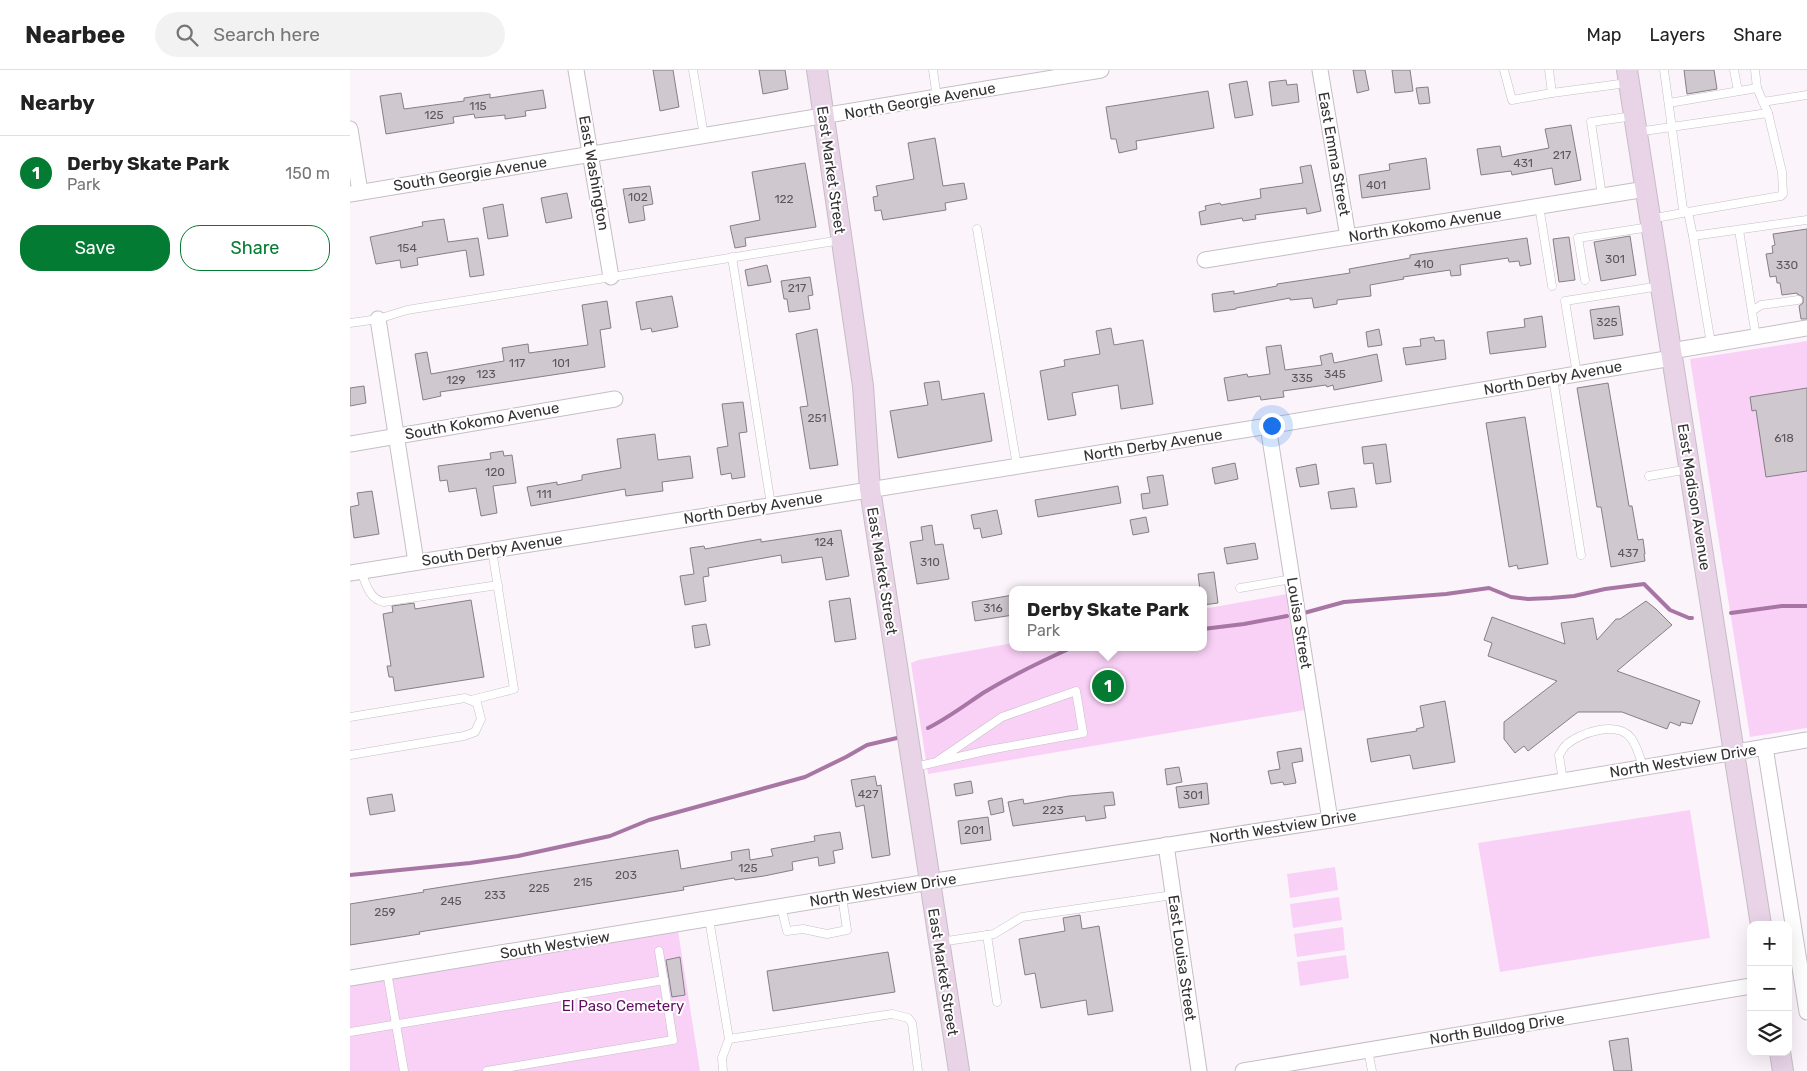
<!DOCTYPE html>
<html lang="en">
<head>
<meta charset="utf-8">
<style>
  body { margin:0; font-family:Rubik,sans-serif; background:#f2f2f2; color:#222 }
  .controls { position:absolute; right:15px; bottom:15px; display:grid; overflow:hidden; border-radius:10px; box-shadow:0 5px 20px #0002 }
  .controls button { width:45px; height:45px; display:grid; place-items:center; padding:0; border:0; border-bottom:1px solid #e0e0e0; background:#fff; color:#222; font:25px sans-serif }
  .you { position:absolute; left:921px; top:355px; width:18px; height:18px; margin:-12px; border:4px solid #fff; border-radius:50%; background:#1a73e8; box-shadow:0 0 0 8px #1a73e833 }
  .badge { display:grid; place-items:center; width:32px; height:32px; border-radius:50%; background:#037b32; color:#fff; font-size:16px; font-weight:700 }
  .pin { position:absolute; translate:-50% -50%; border:2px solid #fff; box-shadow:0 1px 5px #0006 }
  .popup { position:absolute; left:659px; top:516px; width:198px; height:65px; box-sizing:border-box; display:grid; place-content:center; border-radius:10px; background:#fff; filter:drop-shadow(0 1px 4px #0005); font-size:16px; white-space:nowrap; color:#767676 }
  .popup b { font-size:19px; color:#222 }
  .popup::after { content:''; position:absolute; left:50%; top:100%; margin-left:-10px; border:10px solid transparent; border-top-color:#fff }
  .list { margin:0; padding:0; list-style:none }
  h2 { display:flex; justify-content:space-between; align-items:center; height:65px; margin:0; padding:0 20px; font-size:21px }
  h2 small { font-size:16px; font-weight:400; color:#767676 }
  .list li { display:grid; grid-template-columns:32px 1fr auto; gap:15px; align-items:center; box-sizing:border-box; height:75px; padding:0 20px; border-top:1px solid #e0e0e0 }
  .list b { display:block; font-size:19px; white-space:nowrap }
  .list p { margin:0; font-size:16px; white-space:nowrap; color:#767676 }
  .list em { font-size:16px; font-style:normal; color:#767676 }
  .actions { display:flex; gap:10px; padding:15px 20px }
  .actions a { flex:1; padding:11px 0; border:1px solid #037b32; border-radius:20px; text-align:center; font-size:18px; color:#037b32 }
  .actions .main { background:#037b32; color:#fff }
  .icon { flex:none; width:28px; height:28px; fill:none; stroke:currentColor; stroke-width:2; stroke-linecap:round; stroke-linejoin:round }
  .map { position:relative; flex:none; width:1457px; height:1001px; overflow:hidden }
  header { display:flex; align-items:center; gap:30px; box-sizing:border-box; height:70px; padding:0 25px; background:#fff; border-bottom:1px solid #e0e0e0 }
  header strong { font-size:24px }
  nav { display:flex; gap:28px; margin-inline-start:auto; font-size:18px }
  .search { width:350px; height:45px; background:#f2f2f2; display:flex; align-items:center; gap:12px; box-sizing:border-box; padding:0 18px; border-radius:28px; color:#767676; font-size:19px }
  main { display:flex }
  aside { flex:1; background:#fff }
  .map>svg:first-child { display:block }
</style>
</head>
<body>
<header>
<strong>Nearbee</strong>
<div class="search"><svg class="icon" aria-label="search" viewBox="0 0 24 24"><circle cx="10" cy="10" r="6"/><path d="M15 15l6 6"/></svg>Search here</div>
<nav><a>Map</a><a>Layers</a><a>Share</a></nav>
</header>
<main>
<aside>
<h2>Nearby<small></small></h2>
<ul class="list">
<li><span class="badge">1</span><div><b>Derby Skate Park</b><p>Park</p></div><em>150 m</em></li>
</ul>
<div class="actions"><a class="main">Save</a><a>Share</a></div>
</aside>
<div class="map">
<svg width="1457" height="1001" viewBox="0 0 1457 1001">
  <rect width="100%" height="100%" fill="#fcf4fb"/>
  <g fill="#f9d1f6">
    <path d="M 1457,271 L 1457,658 L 1400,667 L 1340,289 Z"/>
    <path d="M 937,524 L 955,640 L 578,704 L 561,593 L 568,590 L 663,573 L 663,577 L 853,577 L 853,539 Z"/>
    <path d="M 1340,740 L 1360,868 L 1150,902 L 1128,773 Z"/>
    <path d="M 985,797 L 988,820 L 940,828 L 937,804 Z"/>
    <path d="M 989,827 L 992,850 L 943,858 L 940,834 Z"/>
    <path d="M 993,857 L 995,880 L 947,887 L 944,864 Z"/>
    <path d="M 328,861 L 350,1001 L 0,1001 L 0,914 Z"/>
    <path d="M 996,885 L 999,908 L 950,916 L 947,892 Z"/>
  </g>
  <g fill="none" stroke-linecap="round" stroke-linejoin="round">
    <g stroke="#a876a4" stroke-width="4">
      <path d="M 954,543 L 994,532 L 1096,524 L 1139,518 L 1161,527 L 1178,529 L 1201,528 L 1224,526 L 1255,519 L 1294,514 L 1320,540 L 1339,548 L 1342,548"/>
      <path d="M 1381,543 L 1432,536 L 1457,536"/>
      <path d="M 853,559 L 894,554 L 937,546"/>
      <path d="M 578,658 C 598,648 615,635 633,623 C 662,605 692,591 723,577"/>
      <path d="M 0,805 L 120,793 L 168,786 L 260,766 L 299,750 L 455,707 L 496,687 L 517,675 L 547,668"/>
    </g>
  </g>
  <g fill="#cfc8ce" stroke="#867f86">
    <path d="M 303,0 L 323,0 L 329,37 L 310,41 Z"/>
    <path d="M 409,0 L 435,0 L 438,19 L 413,24 Z"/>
    <path d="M 1003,0 L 1015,0 L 1019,20 L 1007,23 Z"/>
    <path d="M 1042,0 L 1060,0 L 1063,21 L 1045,23 Z"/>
    <path d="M 1334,0 L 1364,0 L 1367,19 L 1337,24 Z"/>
    <path d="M 936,10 L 937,15 L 947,14 L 949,32 L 922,36 L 919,12 Z"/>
    <path d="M 897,11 L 903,45 L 885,48 L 879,14 Z"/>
    <path d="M 1078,17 L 1080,33 L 1069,34 L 1066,18 Z"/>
    <path d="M 193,20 L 196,38 L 175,41 L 176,46 L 155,49 L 155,45 L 125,48 L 124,44 L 103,47 L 104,53 L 36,64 L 30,26 L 51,23 L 54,39 L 114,31 L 114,28 L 140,24 L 140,28 Z"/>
    <path d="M 858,21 L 864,58 L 786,71 L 787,79 L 769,83 L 766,69 L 761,69 L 756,37 Z"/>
    <path d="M 1221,55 L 1231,110 L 1205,115 L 1202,98 L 1162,105 L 1161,101 L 1131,105 L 1127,79 L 1150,76 L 1152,87 L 1199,78 L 1195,59 Z"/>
    <path d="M 585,68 L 593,116 L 614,113 L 617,129 L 595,133 L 596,140 L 533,150 L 531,140 L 525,141 L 523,127 L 528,126 L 526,116 L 564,109 L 558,73 Z"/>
    <path d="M 1076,88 L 1080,119 L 1012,128 L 1009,105 L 1040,100 L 1039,94 Z"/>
    <path d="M 455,93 L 466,157 L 395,168 L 396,176 L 385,178 L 380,156 L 410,150 L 402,102 Z"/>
    <path d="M 961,95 L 971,141 L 957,144 L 956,138 L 905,145 L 906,149 L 893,151 L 892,148 L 851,155 L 849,142 L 856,140 L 855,136 L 870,133 L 871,135 L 911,128 L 910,119 L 953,113 L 950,97 Z"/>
    <path d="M 300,116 L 303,134 L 293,136 L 295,150 L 279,153 L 273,119 Z"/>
    <path d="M 217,123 L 222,148 L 196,153 L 191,128 Z"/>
    <path d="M 153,134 L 158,166 L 138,169 L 133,138 Z"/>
    <path d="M 94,149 L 98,172 L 128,168 L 134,205 L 120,207 L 116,180 L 67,188 L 68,195 L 51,198 L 50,190 L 26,194 L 20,167 L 73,156 L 72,152 Z"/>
    <path d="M 1457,159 L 1457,249 L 1451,249 L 1449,236 L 1453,233 L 1453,227 L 1447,224 L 1447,223 L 1432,225 L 1430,213 L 1427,213 L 1426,206 L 1420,207 L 1416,184 L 1423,183 L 1422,176 L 1425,175 L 1423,164 Z"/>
    <path d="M 1280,166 L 1286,205 L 1251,211 L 1244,172 Z"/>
    <path d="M 1219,167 L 1225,210 L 1209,212 L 1203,169 Z"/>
    <path d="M 1177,168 L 1181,194 L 1170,196 L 1169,191 L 1159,192 L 1158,188 L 1110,195 L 1111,205 L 1101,206 L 1100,200 L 1053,207 L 1054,209 L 1020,215 L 1021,226 L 987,230 L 987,234 L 964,238 L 962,228 L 940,230 L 940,228 L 886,238 L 886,239 L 864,242 L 862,224 L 884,221 L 884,224 L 927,216 L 927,214 L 1000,203 L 999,199 L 1060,188 L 1060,185 Z"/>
    <path d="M 417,195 L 421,212 L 398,216 L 395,200 Z"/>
    <path d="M 460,207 L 463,225 L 458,226 L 460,239 L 439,242 L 437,229 L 434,229 L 431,211 Z"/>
    <path d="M 322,226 L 328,257 L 302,262 L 301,258 L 291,260 L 286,232 Z"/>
    <path d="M 257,231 L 261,258 L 250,260 L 255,297 L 90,322 L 91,326 L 73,330 L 65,284 L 77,282 L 81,304 L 154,291 L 152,278 L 178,274 L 179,283 L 238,275 L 232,235 Z"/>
    <path d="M 1269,236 L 1273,265 L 1244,269 L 1240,240 Z"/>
    <path d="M 1192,246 L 1196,277 L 1140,284 L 1137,262 L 1175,257 L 1174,249 Z"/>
    <path d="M 761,258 L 764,275 L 793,270 L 803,334 L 771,339 L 768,315 L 722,323 L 726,345 L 698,350 L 690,301 L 715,296 L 714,290 L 750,284 L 746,261 Z"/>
    <path d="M 467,259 L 488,395 L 460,399 L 450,337 L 458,336 L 446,264 Z"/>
    <path d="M 1029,259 L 1032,275 L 1018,277 L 1016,262 Z"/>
    <path d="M 1084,267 L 1085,271 L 1094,270 L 1096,289 L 1056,295 L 1053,278 L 1071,276 L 1070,269 Z"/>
    <path d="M 931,275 L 935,300 L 972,295 L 970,286 L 982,283 L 984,293 L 1027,284 L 1032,311 L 984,320 L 983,315 L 977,317 L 976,315 L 933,321 L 934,327 L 911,330 L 910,326 L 878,331 L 874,308 L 897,304 L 898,307 L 920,304 L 916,277 Z"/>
    <path d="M 589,311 L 592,330 L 634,323 L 642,371 L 548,388 L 540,341 L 578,335 L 574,313 Z"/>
    <path d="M 1258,313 L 1279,436 L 1282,436 L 1288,470 L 1293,469 L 1295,484 L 1294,484 L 1295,491 L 1261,497 L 1251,437 L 1247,437 L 1227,318 Z"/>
    <path d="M 14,316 L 16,333 L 0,336 L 0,318 Z"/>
    <path d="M 1457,318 L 1457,401 L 1416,407 L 1406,340 L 1402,341 L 1400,327 Z"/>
    <path d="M 393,332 L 397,362 L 389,363 L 395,407 L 382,409 L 381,403 L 371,405 L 367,378 L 378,376 L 372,334 Z"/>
    <path d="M 1175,347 L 1198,494 L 1168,499 L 1167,495 L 1159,497 L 1136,353 Z"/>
    <path d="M 305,364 L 308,390 L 340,386 L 343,408 L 312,412 L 313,421 L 276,426 L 275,419 L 181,436 L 177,417 L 207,412 L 207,415 L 232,410 L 232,405 L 271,398 L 267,369 Z"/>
    <path d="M 1036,374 L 1041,412 L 1026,414 L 1023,393 L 1014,394 L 1012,377 Z"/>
    <path d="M 153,381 L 154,386 L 162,385 L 166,413 L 143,416 L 147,443 L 131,446 L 126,418 L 99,422 L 97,410 L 90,411 L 88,396 L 141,389 L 140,383 Z"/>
    <path d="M 885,393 L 888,409 L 865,414 L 862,398 Z"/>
    <path d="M 966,394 L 969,414 L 950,417 L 946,398 Z"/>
    <path d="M 813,405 L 818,435 L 793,439 L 791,424 L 800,423 L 797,407 Z"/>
    <path d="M 768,416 L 771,433 L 688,447 L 685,430 Z"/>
    <path d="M 1004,418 L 1007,437 L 981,439 L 978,422 Z"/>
    <path d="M 22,421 L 29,464 L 4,468 L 0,437 L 9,435 L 7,423 Z"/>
    <path d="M 647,440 L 652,464 L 632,468 L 630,458 L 624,459 L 621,445 Z"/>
    <path d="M 796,447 L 799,462 L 783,465 L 780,450 Z"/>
    <path d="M 582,455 L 585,475 L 593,474 L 599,509 L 567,514 L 560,472 L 573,470 L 571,457 Z"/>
    <path d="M 491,460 L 499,506 L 476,510 L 472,487 L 432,493 L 431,485 L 358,498 L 359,506 L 353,507 L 356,531 L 335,535 L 330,506 L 344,504 L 340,478 L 354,476 L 355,479 L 411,469 L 411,472 Z"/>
    <path d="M 905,473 L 908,489 L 877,494 L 874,478 Z"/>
    <path d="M 864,502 L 868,533 L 853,535 L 853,520 L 850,520 L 848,504 Z"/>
    <path d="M 663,525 L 663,545 L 625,551 L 622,532 Z"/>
    <path d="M 500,528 L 506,569 L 485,572 L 479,531 Z"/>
    <path d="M 121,530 L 134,607 L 45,621 L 43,607 L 39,607 L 37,596 L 41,596 L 33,544 L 43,542 L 42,536 L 64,533 L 65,539 Z"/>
    <path d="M 1296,531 L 1306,539 L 1322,555 L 1267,601 L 1350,631 L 1342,654 L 1331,652 L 1330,656 L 1320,652 L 1317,659 L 1272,642 L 1228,642 L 1178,681 L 1174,676 L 1165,683 L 1154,669 L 1154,652 L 1207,611 L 1138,586 L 1142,573 L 1134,570 L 1142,547 L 1215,574 L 1211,553 L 1243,548 L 1247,570 L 1266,549 L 1270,549 Z"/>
    <path d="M 356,554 L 360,575 L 345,578 L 342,556 Z"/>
    <path d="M 1095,631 L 1105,692 L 1063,699 L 1060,685 L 1021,692 L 1017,669 L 1067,661 L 1066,659 L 1074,657 L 1070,636 Z"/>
    <path d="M 951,678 L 953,691 L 942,693 L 946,713 L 934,715 L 933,712 L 921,714 L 918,701 L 930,699 L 927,682 Z"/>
    <path d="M 829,697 L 832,712 L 817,715 L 815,699 Z"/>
    <path d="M 525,706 L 527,716 L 531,715 L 540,785 L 522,788 L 514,735 L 506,737 L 501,710 Z"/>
    <path d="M 621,711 L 623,723 L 606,726 L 604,714 Z"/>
    <path d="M 857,713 L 859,734 L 829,738 L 826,717 Z"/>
    <path d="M 763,722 L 765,735 L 754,736 L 756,748 L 736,751 L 735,746 L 663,756 L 658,732 L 673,729 L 674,734 L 719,726 Z"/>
    <path d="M 42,724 L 45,741 L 20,745 L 17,728 Z"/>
    <path d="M 652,728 L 654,742 L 641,745 L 638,731 Z"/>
    <path d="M 638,747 L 641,770 L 611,774 L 608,751 Z"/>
    <path d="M 490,762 L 493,779 L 483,781 L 485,793 L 469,796 L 468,787 L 442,792 L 443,800 L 414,806 L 385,810 L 384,808 L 333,817 L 334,820 L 94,858 L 69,862 L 70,864 L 0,875 L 0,834 L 74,822 L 73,820 L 328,780 L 331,799 L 382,790 L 381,782 L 399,779 L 400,790 L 423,786 L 421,779 L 465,771 L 464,766 Z"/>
    <path d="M 730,845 L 732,859 L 749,856 L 763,941 L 738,945 L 736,930 L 691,938 L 685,903 L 675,905 L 669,869 L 715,861 L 713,848 Z"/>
    <path d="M 538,882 L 545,922 L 423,941 L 417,901 Z"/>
    <path d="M 330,887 L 335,925 L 322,927 L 316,890 Z"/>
    <path d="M 1278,968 L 1282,1001 L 1264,1001 L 1259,971 Z"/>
  </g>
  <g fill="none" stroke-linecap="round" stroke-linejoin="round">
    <g stroke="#c5bec5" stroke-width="9">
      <g id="lane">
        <path d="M 343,0 L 354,66"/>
        <path d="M 583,0 L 587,28"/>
        <path d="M 1154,0 L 1162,30 L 1202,23 L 1199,0"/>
        <path d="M 1314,0 L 1333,139 L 1338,142 L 1431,126 L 1433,124 L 1432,102 L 1418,43 L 1407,18 L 1405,0"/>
        <path d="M 1384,0 L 1388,21"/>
        <path d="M 1202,23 L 1277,13"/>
        <path d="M 1413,32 L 1457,25"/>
        <path d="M 1319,33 L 1407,18"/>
        <path d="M 1287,62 L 1418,43"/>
        <path d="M 1252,126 L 1241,52 L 1284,46"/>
        <path d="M 1189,136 L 1202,216"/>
        <path d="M 1300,149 L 1338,142 L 1343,166"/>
        <path d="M 627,159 L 667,396"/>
        <path d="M 1389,160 L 1406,267"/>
        <path d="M 382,187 L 421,435"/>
        <path d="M 1235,210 L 1228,168 L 1300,157"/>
        <path d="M 1402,241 L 1411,235 L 1448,230"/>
        <path d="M 0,253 L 28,249 L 57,240 L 491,170"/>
        <path d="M 1361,274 L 1343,166 L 1457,150"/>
        <path d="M 1227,304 L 1215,231 L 1310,216"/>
        <path d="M 1203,308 L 1231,485"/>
        <path d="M 1299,406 L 1339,399"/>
        <path d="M 11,501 C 16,514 19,529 34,532 L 148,515"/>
        <path d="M 890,518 L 942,509"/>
        <path d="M 121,630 L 164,619 L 142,480"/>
        <path d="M 0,647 L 115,628 L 127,633 L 131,649 L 125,662 L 114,666 L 0,685"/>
        <path d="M 565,697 L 639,680 L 733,663 L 726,621 L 652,647 L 586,692"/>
        <path d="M 1213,711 L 1209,685 C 1211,682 1213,678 1216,675 C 1229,663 1267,650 1281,668 C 1287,676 1290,687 1293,697"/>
        <path d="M 431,836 L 437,861 L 453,859 L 477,864 L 497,860 L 492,826"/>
        <path d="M 359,849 L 379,969 L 372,988 L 373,1001"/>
        <path d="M 637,865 L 647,932"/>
        <path d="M 590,872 L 644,864 L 672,847 L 823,825"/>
        <path d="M 37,902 L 54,1001"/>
        <path d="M 0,962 L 314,910"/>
        <path d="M 379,969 L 542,944 L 558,948 L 562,953 L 568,1001"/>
        <path d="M 1018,980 L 1022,1001"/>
        <path d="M 137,1001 L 323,970 L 309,881"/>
      </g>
    </g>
    <g stroke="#c5bec5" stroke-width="17">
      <g id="street">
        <path d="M 226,0 L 261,207"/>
        <path d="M 970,0 L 998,167"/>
        <path d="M 0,59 L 10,122"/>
        <path d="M 0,124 L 751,0"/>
        <path d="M 855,190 L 1296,119"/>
        <path d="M 28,249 L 66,492"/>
        <path d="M 1321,281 L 1457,258"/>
        <path d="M 918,356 L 980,750"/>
        <path d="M 0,374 L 265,329"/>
        <path d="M 0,503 L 918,356 L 1322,288"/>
        <path d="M 1415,677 L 1457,942"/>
        <path d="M 816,775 L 849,1001"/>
        <path d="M 0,908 L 579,812 L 980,750 L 1457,670"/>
        <path d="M 893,1001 L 1401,916"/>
      </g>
    </g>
    <g stroke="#c5bec5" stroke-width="22">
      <g id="secondary">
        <path d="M 467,0 L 513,316 L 520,419 L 609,1001"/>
        <path d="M 1277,0 L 1411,855"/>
        <path d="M 1430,982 L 1433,1001"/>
      </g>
    </g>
    <use href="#lane" stroke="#fff" stroke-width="8"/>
    <use href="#street" stroke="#fff" stroke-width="15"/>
    <use href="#secondary" stroke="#e8d3e7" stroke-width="20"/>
  </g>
  <g text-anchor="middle" stroke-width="4" stroke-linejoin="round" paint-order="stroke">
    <g font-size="12" fill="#5b575a">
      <text x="128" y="40">115</text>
      <text x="84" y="49">125</text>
      <text x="1212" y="89">217</text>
      <text x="1173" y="97">431</text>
      <text x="1026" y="119">401</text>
      <text x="288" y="131">102</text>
      <text x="434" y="133">122</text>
      <text x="57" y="182">154</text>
      <text x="1265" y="193">301</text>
      <text x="1074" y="198">410</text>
      <text x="1437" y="199">330</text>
      <text x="447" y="222">217</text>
      <text x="1257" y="256">325</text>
      <text x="167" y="297">117</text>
      <text x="211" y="297">101</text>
      <text x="136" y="308">123</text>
      <text x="985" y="308">345</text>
      <text x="952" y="312">335</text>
      <text x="106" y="314">129</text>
      <text x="467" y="352">251</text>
      <text x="1434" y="372">618</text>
      <text x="145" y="406">120</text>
      <text x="194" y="428">111</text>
      <text x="474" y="476">124</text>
      <text x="1278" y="487">437</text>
      <text x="580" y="496">310</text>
      <text x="643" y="542">316</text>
      <text x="518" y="728">427</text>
      <text x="843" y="729">301</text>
      <text x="703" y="744">223</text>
      <text x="624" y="764">201</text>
      <text x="398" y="802">125</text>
      <text x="276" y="809">203</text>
      <text x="233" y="816">215</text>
      <text x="189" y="822">225</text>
      <text x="145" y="829">233</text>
      <text x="101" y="835">245</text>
      <text x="35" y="846">259</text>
    </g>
    <g font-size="15" fill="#343133" stroke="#fff">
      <text transform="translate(570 31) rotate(-10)" y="5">North Georgie Avenue</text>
      <text transform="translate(984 84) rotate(80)" y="5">East Emma Street</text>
      <text transform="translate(481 100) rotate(82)" y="5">East Market Street</text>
      <text transform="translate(244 103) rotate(80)" y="5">East Washington</text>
      <text transform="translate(120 104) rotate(-9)" y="5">South Georgie Avenue</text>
      <text transform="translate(1075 155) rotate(-9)" y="5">North Kokomo Avenue</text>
      <text transform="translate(1203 308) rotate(-10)" y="5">North Derby Avenue</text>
      <text transform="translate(132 351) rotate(-10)" y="5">South Kokomo Avenue</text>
      <text transform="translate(803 375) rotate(-9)" y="5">North Derby Avenue</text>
      <text transform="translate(1344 427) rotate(81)" y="5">East Madison Avenue</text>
      <text transform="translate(403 438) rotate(-9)" y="5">North Derby Avenue</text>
      <text transform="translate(142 480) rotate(-9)" y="5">South Derby Avenue</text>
      <text transform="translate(532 501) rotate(81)" y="5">East Market Street</text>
      <text transform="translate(949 553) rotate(81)" y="5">Louisa Street</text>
      <text transform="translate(1333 691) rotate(-9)" y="5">North Westview Drive</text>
      <text transform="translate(933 757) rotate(-9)" y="5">North Westview Drive</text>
      <text transform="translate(533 820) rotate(-9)" y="5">North Westview Drive</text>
      <text transform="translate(205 875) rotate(-9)" y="5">South Westview</text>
      <text transform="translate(832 888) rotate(82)" y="5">East Louisa Street</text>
      <text transform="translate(593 902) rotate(81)" y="5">East Market Street</text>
      <text transform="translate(1147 959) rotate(-9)" y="5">North Bulldog Drive</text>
    </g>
    <g font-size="15" fill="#620e62" stroke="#fff">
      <text x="273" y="941">El Paso Cemetery</text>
    </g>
  </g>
</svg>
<div class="controls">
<button>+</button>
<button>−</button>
<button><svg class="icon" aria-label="layers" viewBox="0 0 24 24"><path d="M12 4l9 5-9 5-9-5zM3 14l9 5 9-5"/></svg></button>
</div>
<div class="you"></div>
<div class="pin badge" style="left:758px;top:616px">1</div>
<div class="popup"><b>Derby Skate Park</b>Park</div>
</div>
</main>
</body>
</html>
